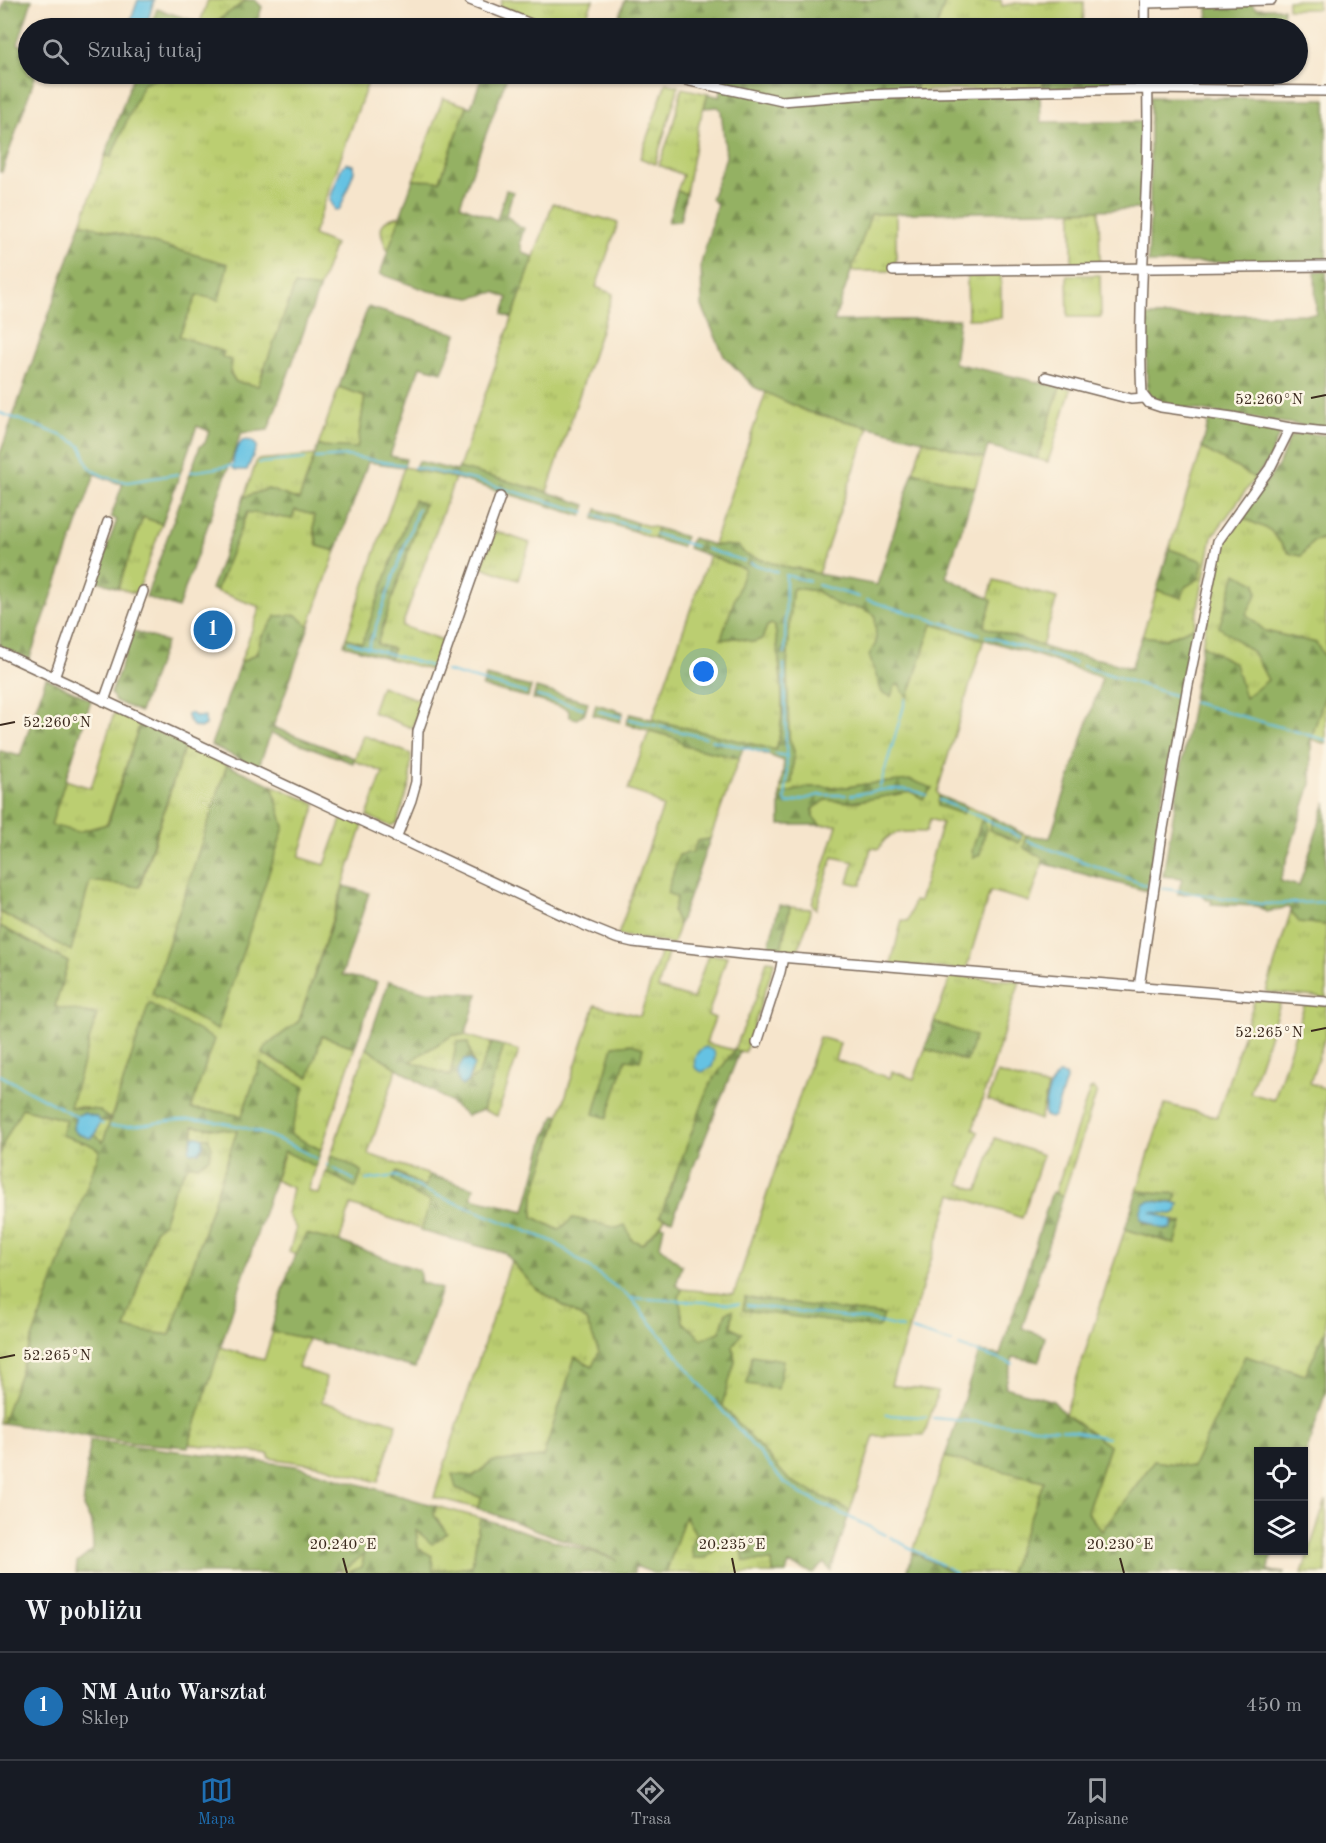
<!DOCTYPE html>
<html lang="pl">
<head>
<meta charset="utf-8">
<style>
  body { margin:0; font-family:"Old Standard TT",serif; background:#242831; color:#f1f3f6 }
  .controls { position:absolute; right:18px; bottom:18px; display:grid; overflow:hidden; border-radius:0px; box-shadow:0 2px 4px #0004 }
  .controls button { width:54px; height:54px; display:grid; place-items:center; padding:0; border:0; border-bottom:2px solid #363941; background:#171b24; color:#f1f3f6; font:30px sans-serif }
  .you { position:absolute; left:704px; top:672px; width:21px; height:21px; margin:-15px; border:4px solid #fff; border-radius:50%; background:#1a73e8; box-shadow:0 0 0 9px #1a73e833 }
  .badge { display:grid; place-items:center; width:39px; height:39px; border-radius:50%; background:#1f6fb2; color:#fff; font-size:20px; font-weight:700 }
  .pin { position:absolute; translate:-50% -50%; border:3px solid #fff; box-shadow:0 2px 6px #0006 }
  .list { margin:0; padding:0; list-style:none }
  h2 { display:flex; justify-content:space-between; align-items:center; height:78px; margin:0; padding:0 24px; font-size:26px }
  h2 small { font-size:20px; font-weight:400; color:#9ea1a6 }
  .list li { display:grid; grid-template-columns:39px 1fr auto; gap:18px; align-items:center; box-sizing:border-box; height:108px; padding:0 24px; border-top:2px solid #363941 }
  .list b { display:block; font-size:22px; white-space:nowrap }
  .list p { margin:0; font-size:20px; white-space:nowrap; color:#9ea1a6 }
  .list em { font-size:20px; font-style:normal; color:#9ea1a6 }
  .icon { flex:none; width:33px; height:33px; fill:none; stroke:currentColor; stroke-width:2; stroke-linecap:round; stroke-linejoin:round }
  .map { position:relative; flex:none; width:1326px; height:1573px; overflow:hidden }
  .search { position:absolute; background:#171b24; box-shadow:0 2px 4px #0004; left:18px; right:18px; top:18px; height:66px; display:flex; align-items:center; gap:15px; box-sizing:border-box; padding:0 21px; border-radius:33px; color:#9ea1a6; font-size:22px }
  .sheet { height:186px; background:#171b24 }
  nav { display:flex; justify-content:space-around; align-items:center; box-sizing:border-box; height:84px; border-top:2px solid #363941; background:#171b24; font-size:16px; color:#9ea1a6 }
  nav a { display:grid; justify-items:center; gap:3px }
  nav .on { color:#1f6fb2 }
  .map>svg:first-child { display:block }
</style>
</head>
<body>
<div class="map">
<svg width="1326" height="1573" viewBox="0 0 1326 1573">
  <defs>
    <pattern id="grass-tufts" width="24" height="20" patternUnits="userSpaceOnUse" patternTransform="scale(1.5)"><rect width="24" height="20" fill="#bbce71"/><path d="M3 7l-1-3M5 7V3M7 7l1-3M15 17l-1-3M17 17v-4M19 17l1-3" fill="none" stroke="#a2b161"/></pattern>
    <pattern id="forest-firs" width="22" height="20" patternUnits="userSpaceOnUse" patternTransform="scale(1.5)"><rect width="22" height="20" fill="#94b163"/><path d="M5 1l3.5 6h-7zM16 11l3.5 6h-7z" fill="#7a9051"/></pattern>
  </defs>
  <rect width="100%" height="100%" fill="#fcf5e5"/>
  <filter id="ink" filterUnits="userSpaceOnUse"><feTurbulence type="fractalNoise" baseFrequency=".0167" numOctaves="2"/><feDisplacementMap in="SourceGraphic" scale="12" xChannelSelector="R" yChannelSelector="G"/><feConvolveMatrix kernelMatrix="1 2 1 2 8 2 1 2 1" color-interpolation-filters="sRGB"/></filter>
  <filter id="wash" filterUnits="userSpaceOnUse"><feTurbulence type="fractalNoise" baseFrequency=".008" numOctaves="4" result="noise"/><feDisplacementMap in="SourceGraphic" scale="24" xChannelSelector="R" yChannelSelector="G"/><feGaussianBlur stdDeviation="1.35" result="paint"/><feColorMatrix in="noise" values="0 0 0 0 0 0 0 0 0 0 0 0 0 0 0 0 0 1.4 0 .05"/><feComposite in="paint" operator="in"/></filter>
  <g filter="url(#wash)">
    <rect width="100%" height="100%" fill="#f6e5cc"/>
    <g fill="url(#grass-tufts)" stroke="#7b7c48" stroke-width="1.5">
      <path d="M 208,0 L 247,0 L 207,28 L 198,28 Z"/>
      <path d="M 502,0 L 593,0 L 582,28 L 551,28 L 500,7 Z"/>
      <path d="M 946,0 L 1001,0 L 1002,6 L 1016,3 L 1084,2 L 1083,28 L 936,28 Z"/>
      <path d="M 504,18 L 525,26 L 524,28 L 500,28 Z"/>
      <path d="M 166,74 L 371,74 L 313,235 L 335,244 L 319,289 L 295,285 L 258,386 L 236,382 L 222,357 L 223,352 L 179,336 L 197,295 L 227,264 L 81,223 L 105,156 L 111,156 L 143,84 Z"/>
      <path d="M 920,74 L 1043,74 L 1043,88 L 914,91 Z"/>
      <path d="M 1152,74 L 1184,74 L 1185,84 L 1152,84 Z"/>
      <path d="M 666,83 L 678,86 L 677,92 L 655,164 L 640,158 Z"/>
      <path d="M 682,88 L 708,94 L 699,123 L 686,194 L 677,191 L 683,175 L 659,165 L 672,129 Z"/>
      <path d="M 443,98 L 467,106 L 440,181 L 413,180 Z"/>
      <path d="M 553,203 L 596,218 L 599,217 L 618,223 L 596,287 L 613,294 L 547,492 L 459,468 Z"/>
      <path d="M 1099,210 L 1100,263 L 1072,264 L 1072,211 Z"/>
      <path d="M 871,214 L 896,214 L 896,266 L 890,271 L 851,271 Z"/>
      <path d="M 401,216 L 388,252 C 380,233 374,220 401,216 Z"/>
      <path d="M 1001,275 L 1001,318 L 968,319 L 967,276 Z"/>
      <path d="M 1067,275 L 1100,275 L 1101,317 L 1068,317 Z"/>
      <path d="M 339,387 L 365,396 L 357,448 L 318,446 Z"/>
      <path d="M 1060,387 L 1071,389 L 1048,462 L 1037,459 Z"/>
      <path d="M 766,392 L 808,412 L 869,427 L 818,574 L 797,568 L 792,569 L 746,555 L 738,546 L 713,545 Z"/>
      <path d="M 923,440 L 984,458 L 975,488 L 913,472 Z"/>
      <path d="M 1202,448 L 1255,478 L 1212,537 L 1194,627 L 1166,639 L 1142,636 L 1157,590 L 1182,598 L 1184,587 L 1203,561 L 1169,549 Z"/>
      <path d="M 315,455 L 299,500 L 268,489 L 244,497 L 257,460 Z"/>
      <path d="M 404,467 L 455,478 L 402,626 L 443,640 L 431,670 L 390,659 L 393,649 L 377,644 L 424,505 L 414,500 L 362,644 L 346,638 Z"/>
      <path d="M 295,510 L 314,515 L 314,528 L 317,546 L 336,551 L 309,626 L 296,615 L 262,636 L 256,654 L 240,663 L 260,607 L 216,591 L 247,512 L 292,519 Z"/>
      <path d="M 143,517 L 162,524 L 137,594 L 118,588 Z"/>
      <path d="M 1241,517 L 1270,530 L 1289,553 L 1301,556 L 1313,541 L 1325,539 L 1326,536 L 1326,659 L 1316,643 L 1265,631 L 1245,614 L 1257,594 L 1236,574 L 1220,627 L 1253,652 L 1268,680 L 1245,699 L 1235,664 L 1202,645 L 1222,542 Z"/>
      <path d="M 637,523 L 657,528 L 654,539 L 634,531 Z"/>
      <path d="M 495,531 L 530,543 L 518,580 L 482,567 Z"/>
      <path d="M 709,556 L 746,569 L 722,639 L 738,638 L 754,642 L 762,639 L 767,626 L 771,624 L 775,626 C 779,666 788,711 776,750 L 652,720 Z"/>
      <path d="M 994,580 L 1057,598 L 1042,646 L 983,627 L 992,601 L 988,599 Z"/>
      <path d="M 794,588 L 817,591 L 839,606 L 861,608 L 876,615 L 876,643 L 891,696 L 895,686 L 899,684 L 908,696 L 932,624 L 984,639 L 937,792 L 939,796 L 938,805 L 963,814 L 966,806 L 992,817 L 991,830 L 1019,843 L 1022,833 L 1026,835 L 1024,848 L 1044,859 L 1030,902 L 990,891 L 966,970 L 891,964 L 902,920 L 908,921 L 914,901 L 919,902 L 942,823 L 930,819 L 926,832 C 907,832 888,828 879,849 L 871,848 L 861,885 L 848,882 L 854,862 L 833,857 L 816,909 L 812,904 L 837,825 L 820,825 L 813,817 L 813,809 L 826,800 L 852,802 L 931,788 L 866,784 L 848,787 L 808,787 L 780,795 L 781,787 L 792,783 L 794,751 L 789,738 L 787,667 L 792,591 Z"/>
      <path d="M 381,686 L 422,701 L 412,728 L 372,712 Z"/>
      <path d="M 1326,692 L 1326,744 L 1311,739 Z"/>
      <path d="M 115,710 L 140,723 L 107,824 L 78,832 L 50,825 L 65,780 L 91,788 Z"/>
      <path d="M 649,731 L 676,738 L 684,746 L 739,758 L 710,839 L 697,841 L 693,852 L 668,893 L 677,897 L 673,911 L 679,925 L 673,944 L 618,935 L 663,807 L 646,796 L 628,790 Z"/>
      <path d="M 363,735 L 411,754 L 410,783 L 397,823 L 390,826 L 367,816 L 383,772 L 354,761 Z"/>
      <path d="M 185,745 L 227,765 L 152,994 L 284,827 L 272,785 L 316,804 L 299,857 L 325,865 L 342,817 L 363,825 L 299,1021 L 265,1047 L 263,1054 L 308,1077 L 322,1036 L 355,1047 L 321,1150 L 290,1134 L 260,1063 L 242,1116 L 215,1111 L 191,1109 L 149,1004 L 103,1142 L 95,1135 L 100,1121 L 110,1121 L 84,1107 L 70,1107 L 55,1007 L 68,962 L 0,926 L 0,912 L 71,950 L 90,881 L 140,887 Z"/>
      <path d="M 790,907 L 810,909 L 809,918 L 796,956 L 780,954 Z"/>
      <path d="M 1291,911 L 1299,922 L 1326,925 L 1326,998 L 1266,992 Z"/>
      <path d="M 661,950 L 669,950 L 658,988 L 693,999 L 708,955 L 727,956 L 708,1015 L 715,1018 L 706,1043 L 734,1050 L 755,1001 L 767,960 L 775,961 L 745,1052 L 734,1050 L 660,1216 L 665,1218 L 661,1225 L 642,1244 L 632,1240 L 617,1228 L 573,1218 L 559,1230 L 533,1217 L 534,1194 L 595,1005 L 640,1016 Z"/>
      <path d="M 951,976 L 1020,981 L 973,1129 L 978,1132 L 960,1184 L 978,1190 L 995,1138 L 1043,1155 L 1022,1218 L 952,1194 L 891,1385 L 938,1392 L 924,1435 L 874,1436 L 850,1511 L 789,1480 L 721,1405 L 735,1362 L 731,1326 L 733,1310 L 726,1312 L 720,1332 L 701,1339 L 683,1322 L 679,1297 L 682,1289 L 734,1294 L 819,1037 L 840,1043 L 835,1060 L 890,1078 L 892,1071 L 914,1079 L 925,1049 L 966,1061 L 974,1036 L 934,1022 Z"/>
      <path d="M 1255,999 L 1281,1001 L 1250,1093 L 1274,1100 L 1305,1003 L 1326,1005 L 1326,1034 L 1310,1083 L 1326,1089 L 1326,1330 L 1305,1375 L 1245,1356 L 1193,1467 L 1154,1461 L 1102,1532 L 1087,1512 L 1109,1446 L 1065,1414 L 1125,1229 L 1175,1244 L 1182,1223 L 1151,1213 L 1152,1211 L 1172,1214 L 1179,1204 L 1174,1202 L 1177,1194 L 1137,1191 L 1165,1104 L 1217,1117 Z"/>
      <path d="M 453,1035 L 465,1035 L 492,1043 L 478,1075 L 467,1082 L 472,1073 L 457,1041 L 451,1076 L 409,1061 Z"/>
      <path d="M 504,1046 L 519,1051 L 497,1116 L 483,1110 Z"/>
      <path d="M 366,1048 L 397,1068 L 368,1154 L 430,1175 L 425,1188 L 397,1172 L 417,1196 L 431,1201 L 422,1229 L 351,1205 L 339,1243 L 306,1234 L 296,1255 L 289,1252 L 296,1228 L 287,1214 L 292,1188 L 275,1180 L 285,1151 L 316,1167 L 308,1191 L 319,1194 L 326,1172 L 356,1188 L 362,1171 L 331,1155 Z"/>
      <path d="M 997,1073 L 1048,1087 L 1040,1120 L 988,1100 Z"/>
      <path d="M 1093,1088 L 1097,1092 L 1063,1196 L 1055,1193 L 1090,1089 Z"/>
      <path d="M 22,1108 L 66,1120 L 62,1135 L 87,1143 L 101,1149 L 2,1423 L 0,1423 L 0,1155 L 4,1142 Z"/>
      <path d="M 193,1125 L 237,1131 L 170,1335 L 125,1329 L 155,1230 C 168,1220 167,1205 173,1191 C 181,1172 196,1155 209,1138 L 193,1137 Z"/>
      <path d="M 511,1261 L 534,1287 L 586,1320 L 599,1352 L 592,1367 L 575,1357 L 543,1457 L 492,1462 L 456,1488 L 482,1498 L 477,1508 L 434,1497 Z"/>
      <path d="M 273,1331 L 308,1339 L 298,1367 L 326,1377 L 322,1402 L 397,1423 L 378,1482 L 323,1466 L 269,1458 L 269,1454 L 189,1444 L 220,1347 L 264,1360 Z"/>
      <path d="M 945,1457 L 1044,1481 L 1009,1573 L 954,1573 L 913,1552 Z"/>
      <path d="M 1326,1500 L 1326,1573 L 1302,1573 Z"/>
      <path d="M 436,1506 L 480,1518 L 472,1566 L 432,1571 L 418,1548 L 416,1529 L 432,1543 L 446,1532 L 434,1515 Z"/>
      <path d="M 685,1515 L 696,1534 L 691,1546 L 706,1558 L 724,1542 L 753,1546 L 752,1552 L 772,1561 L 773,1573 L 666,1573 Z"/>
      <path d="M 365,1553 L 362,1567 L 347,1573 L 341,1573 L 342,1569 L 346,1568 Z"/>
    </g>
    <g fill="url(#forest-firs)" stroke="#686e40" stroke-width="1.5" fill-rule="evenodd">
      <path d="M 5,0 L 32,0 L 18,44 L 28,48 L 28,74 L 36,74 L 2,172 L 0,172 L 0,14 Z"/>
      <path d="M 247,0 L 255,0 L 262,7 L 255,28 L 207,28 Z"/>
      <path d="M 625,0 L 946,0 L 936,28 L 615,28 Z"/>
      <path d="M 1252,4 L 1255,8 L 1283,8 L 1283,28 L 1208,28 L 1207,5 Z"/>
      <path d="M 157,9 L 200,23 L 198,28 L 150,28 Z"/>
      <path d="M 134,74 L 166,74 L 143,84 L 111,157 L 105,156 Z"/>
      <path d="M 483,74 L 508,74 L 460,205 L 497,220 L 506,190 L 513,192 L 506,215 L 519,227 L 524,228 L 520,242 L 523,253 L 534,257 L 512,318 L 503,314 L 508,298 L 495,292 L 471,298 L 429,291 L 380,274 L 413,180 L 440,181 L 467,106 L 471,107 Z"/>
      <path d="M 674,74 L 920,74 L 913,94 L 1040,96 L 1041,122 L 1142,122 L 1144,209 L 871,214 L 834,321 L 959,319 L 954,363 L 1060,387 L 1037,459 L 988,446 L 984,458 L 923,440 L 808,412 L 754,387 L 724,356 L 702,306 L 701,264 L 717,204 L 711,199 L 726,157 L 721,110 L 718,107 L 704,108 L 708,94 L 720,97 L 722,84 Z"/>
      <path d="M 1043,74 L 1062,74 L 1063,76 L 1140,74 L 1142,86 L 1043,88 Z"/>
      <path d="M 1150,97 L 1326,99 L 1326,261 L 1148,263 L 1150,214 Z"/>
      <path d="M 677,191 L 686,194 L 680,221 L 668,222 Z"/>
      <path d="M 81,223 L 228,264 L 219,300 L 197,295 L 179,336 L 224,352 L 222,357 L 231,360 L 230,373 L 236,382 L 258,386 L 295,285 L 319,289 L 268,430 L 241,433 L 178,608 L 146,597 L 200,446 L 205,443 L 209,431 L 197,426 L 162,524 L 143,517 L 118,588 L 95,580 L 117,520 L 111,517 L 123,483 L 118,483 L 95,474 L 29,660 L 0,646 L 0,454 Z"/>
      <path d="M 1315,271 L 1326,271 L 1326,429 L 1157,404 L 1147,393 L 1146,316 L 1316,314 Z"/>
      <path d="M 368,307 L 457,334 L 442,372 L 420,366 L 390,456 L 406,459 L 404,467 L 368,462 L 336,551 L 318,546 L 314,528 L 314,515 L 295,510 L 292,519 L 247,512 L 216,591 L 211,589 L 244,497 L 268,489 L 299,500 L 318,446 L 357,448 L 365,396 L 339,387 Z"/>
      <path d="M 1210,416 L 1278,427 L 1280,433 L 1268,461 L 1255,478 L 1202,448 Z"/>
      <path d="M 1300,433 L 1326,435 L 1326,536 L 1325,538 L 1313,541 L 1301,556 L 1289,553 L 1270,530 L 1241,517 L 1278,466 L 1290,437 Z"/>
      <path d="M 418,461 L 457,471 L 459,468 L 547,492 L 586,505 L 582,516 L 455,478 L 414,470 Z"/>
      <path d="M 913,472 L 975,488 L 946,577 L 992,600 L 984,627 L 1059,652 L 1103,660 L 1131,668 L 1142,636 L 1166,639 L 1194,627 L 1180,693 L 1147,888 L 1151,892 L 1042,863 L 1044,859 L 1024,848 L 1026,835 L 1050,838 L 1102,678 L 1039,656 L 932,624 L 908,697 L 903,692 L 899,684 L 895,686 L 891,696 L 882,693 L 869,655 L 876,643 L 875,615 L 861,608 L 839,606 L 817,591 L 794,588 L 792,591 L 787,667 L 789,738 L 794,751 L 792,783 L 781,787 L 784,761 L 744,746 L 739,758 L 684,746 L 676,738 L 626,724 L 630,714 L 776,750 C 789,711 779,666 775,626 L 771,624 L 767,626 L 762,639 L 753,642 L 738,638 L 721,639 L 745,569 L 688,548 L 692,538 L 713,545 L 738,546 L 746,555 L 792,569 L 797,568 L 818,574 L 877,585 Z"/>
      <path d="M 414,500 L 424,504 L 377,644 L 393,649 L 390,659 L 344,645 L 346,638 L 362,643 Z"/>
      <path d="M 597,509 L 637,523 L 634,531 L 594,519 Z"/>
      <path d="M 657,528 L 686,537 L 681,547 L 654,539 Z"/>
      <path d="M 1169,549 L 1203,561 L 1200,578 L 1185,587 L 1182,598 L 1157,590 Z"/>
      <path d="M 1236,573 L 1256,583 L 1257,594 L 1246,614 L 1265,631 L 1316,643 L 1326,659 L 1326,692 L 1311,739 L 1311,784 L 1280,881 L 1299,886 L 1326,802 L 1326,925 L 1299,922 L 1288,907 L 1267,912 L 1257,906 L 1211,904 L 1212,900 L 1207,900 L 1199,893 L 1178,894 L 1182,878 L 1163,876 L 1202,645 L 1235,664 L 1245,698 L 1268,680 L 1253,652 L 1219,627 Z"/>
      <path d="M 296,615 L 309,626 L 273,727 L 354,758 L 353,763 L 271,733 L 258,768 L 211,745 L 240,663 L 256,654 L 262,636 L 276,616 Z"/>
      <path d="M 134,631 L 166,642 L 140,712 L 115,701 L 111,693 Z"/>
      <path d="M 486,676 L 531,687 L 528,697 L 482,687 Z"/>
      <path d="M 46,678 L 91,700 L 51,825 L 78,832 L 108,824 L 140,723 L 185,745 L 139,887 L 90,881 L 71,951 L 0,912 L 0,751 L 20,756 Z"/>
      <path d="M 536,688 L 588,702 L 585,713 L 577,719 L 570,717 L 568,709 L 533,699 Z"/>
      <path d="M 596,704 L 623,712 L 620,722 L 593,715 Z"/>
      <path d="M 227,765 L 272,785 L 284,827 L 217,1030 L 152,994 Z"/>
      <path d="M 911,780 L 932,788 L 923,799 L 911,792 L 852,802 L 826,800 L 813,809 L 813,817 L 820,825 L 780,825 L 780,795 L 808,787 L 848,787 L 865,784 Z"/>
      <path d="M 939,796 L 966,806 L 963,814 L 938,806 Z"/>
      <path d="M 992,817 L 1022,833 L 1019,843 L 990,830 Z"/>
      <path d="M 981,821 L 985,822 L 986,829 L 980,854 L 974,858 L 972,851 Z"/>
      <path d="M 710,839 L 679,925 L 673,911 L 677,897 L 667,893 L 679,855 L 693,852 L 697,841 Z"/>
      <path d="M 344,886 L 369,893 L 342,975 L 377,982 L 355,1047 L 322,1036 L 309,1077 L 263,1054 L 265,1047 L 299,1021 Z"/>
      <path d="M 779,905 L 790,907 L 780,954 L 767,953 Z"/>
      <path d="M 0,926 L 68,962 L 55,1007 L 97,1014 L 70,1107 L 99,1110 L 111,1120 L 149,1003 L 214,1039 L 191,1109 L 215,1111 L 242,1116 L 260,1063 L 305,1087 L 290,1134 L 321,1150 L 316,1167 L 284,1151 L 188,1447 L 134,1443 L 2,1423 L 100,1150 L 87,1143 L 61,1135 L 66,1120 L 22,1108 L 4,1142 L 0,1155 ZM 83,1113 L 96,1117 L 100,1121 L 110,1121 L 103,1142 L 95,1135 L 90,1138 L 78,1134 L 73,1129 L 74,1121 ZM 193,1126 L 237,1131 L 170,1335 L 125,1329 L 155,1230 L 163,1224 L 173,1191 L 188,1165 L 199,1165 L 209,1158 L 212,1147 L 208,1138 L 203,1138 L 203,1146 L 190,1143 L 193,1137 Z"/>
      <path d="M 389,981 L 422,991 L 478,994 L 465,1035 L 453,1035 L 410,1061 L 450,1076 L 457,1041 L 468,1043 L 474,1065 L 470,1060 L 462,1086 L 478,1075 L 492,1043 L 504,1046 L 483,1110 L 467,1116 L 444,1098 L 366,1048 Z"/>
      <path d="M 934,1022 L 975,1036 L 967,1061 L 925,1049 Z"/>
      <path d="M 631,1044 L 643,1048 L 640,1061 L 626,1059 L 607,1118 L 594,1114 L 613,1046 Z"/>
      <path d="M 734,1050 L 740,1051 L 672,1220 L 660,1216 L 710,1084 Z"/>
      <path d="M 555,1115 L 559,1115 L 534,1194 L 533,1217 L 559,1230 L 573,1218 L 617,1228 L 625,1225 L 632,1240 L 642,1244 L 661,1225 L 664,1226 L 660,1246 L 682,1266 L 676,1285 L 682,1289 L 679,1297 L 683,1322 L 702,1339 L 720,1332 L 726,1312 L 733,1310 L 731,1326 L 742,1333 L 733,1346 L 735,1362 L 722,1405 L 789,1480 L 850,1511 L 831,1571 L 824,1563 L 813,1573 L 789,1564 L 786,1573 L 773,1573 L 772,1561 L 744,1561 L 742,1550 L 752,1552 L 753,1546 L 724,1542 L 706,1558 L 693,1558 L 691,1546 L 696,1534 L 685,1516 L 666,1573 L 653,1573 L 635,1566 L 634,1573 L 347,1573 L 362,1567 L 364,1554 L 346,1569 L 329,1573 L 76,1573 L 77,1563 L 93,1550 L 92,1524 L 83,1507 L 90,1440 L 296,1466 L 436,1506 L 434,1515 L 447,1533 L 432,1544 L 416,1530 L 418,1548 L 432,1556 L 433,1571 L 472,1566 L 480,1518 L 618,1560 L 477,1508 L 482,1498 L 456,1488 L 452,1474 L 474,1476 L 492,1462 L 543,1457 L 575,1357 L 592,1367 L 599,1352 L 586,1320 L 534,1287 L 505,1253 L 421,1231 L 431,1201 L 417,1196 L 393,1180 L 396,1172 L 425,1187 L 430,1175 L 474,1188 L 471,1198 L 525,1211 L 545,1137 Z"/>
      <path d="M 331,1155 L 362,1171 L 356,1188 L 326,1172 Z"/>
      <path d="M 1137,1191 L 1177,1194 L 1174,1202 L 1151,1201 L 1144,1222 L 1167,1230 L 1173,1226 L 1174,1222 L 1182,1223 L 1175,1244 L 1125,1229 Z"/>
      <path d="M 1052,1192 L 1063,1196 L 1022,1328 L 1045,1337 L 1039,1362 L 1013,1357 L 1005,1387 L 1053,1401 L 1065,1414 L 1109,1446 L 1087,1512 L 1102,1531 L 1154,1461 L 1193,1467 L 1245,1356 L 1305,1375 L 1326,1330 L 1326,1391 L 1304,1460 L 1304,1452 L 1258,1452 L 1258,1550 L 1274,1551 L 1267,1571 L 1285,1573 L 1009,1573 L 1044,1481 L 945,1457 L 979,1352 L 1000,1355 Z"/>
      <path d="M 306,1234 L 343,1243 L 419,1270 L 421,1282 L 441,1289 L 415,1368 L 308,1339 L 271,1331 L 289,1270 Z"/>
      <path d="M 745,1297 L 756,1299 L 884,1315 L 879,1328 L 743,1310 Z"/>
      <path d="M 752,1355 L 783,1360 L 778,1389 L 747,1384 Z"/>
      <path d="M 913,1552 L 954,1573 L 907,1573 Z"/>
    </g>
    <rect fill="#bbce71" stroke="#7b7c48" stroke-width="1.5" x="1288" y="0" width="30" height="9"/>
    <g fill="#65c2e3" stroke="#507680" stroke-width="1.5">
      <path d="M 138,0 L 154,0 L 146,28 L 128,28 Z"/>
      <path d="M 346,163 L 353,165 L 354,171 L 342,204 L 339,210 L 335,210 L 330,199 L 341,169 Z"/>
      <path d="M 244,440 L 252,441 L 257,446 L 247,470 L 236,470 L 233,468 C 232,459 236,445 244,440 Z"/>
      <path d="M 190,713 L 197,717 L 205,716 L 205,725 L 200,728 L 193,726 L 187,717 L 187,714 Z"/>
      <path d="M 706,1047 L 714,1051 L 715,1057 L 712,1067 L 702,1072 L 696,1069 C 692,1060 696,1050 706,1047 Z"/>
      <path d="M 464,1060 L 470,1060 L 474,1065 L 467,1082 L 462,1086 C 454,1078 457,1069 464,1060 Z"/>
      <path d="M 1059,1074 L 1065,1075 L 1066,1080 L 1055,1115 L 1051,1118 L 1045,1116 C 1043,1106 1050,1079 1059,1074 Z"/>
      <path d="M 83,1113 L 96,1117 L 100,1121 L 95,1135 L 90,1138 L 78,1134 L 73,1129 L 76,1116 Z"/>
      <path d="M 198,1136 L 203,1138 L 203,1146 L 199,1152 L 191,1153 L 189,1149 L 193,1137 Z"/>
      <path d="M 1151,1201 L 1179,1204 L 1177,1212 L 1172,1214 L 1151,1212 L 1173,1220 L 1171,1229 L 1160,1228 L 1141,1219 L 1141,1210 L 1144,1203 Z"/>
    </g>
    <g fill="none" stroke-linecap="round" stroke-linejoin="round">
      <g stroke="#65c2e3" stroke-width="2">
        <path d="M 0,413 C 19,420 65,434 79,445 C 85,450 84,460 89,466 C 97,476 116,481 128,482 L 178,474"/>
        <path d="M 316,458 L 347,456 L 404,465"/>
        <path d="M 259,463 L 306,459"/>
        <path d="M 414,467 L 474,480 L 585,512"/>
        <path d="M 191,472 L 236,465"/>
        <path d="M 595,515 L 647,531"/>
        <path d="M 655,534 L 695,546"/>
        <path d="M 706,549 L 744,561"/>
        <path d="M 750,563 L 777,572"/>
        <path d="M 818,585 L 859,597"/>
        <path d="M 867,600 L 979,634"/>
        <path d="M 986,636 L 1075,663"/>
        <path d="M 349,642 L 434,667"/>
        <path d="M 368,648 L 418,509"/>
        <path d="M 785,654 L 786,575 L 809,581"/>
        <path d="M 784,664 L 787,779 L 785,799 L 787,804 L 819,795 L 846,795"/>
        <path d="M 1083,666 L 1179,697"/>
        <path d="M 446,671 L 526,693"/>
        <path d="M 537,696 L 583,708"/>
        <path d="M 1192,702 L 1326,740"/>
        <path d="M 598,711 L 621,717"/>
        <path d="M 629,719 L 706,738"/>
        <path d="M 711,740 L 768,753"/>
        <path d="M 775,754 L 787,756"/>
        <path d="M 879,790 L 906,699"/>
        <path d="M 851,795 C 877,791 901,784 926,795"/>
        <path d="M 939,800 L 978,816 L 1020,837"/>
        <path d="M 1028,841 L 1148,886"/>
        <path d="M 1161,888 L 1261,904 L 1326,902"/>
        <path d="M 0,1075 L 77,1117"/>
        <path d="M 97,1122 L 103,1124"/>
        <path d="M 111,1126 C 130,1129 160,1121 180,1120 C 229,1117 275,1135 317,1159"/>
        <path d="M 327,1165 L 328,1165"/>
        <path d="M 333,1168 L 354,1180"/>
        <path d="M 366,1180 L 396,1176 L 426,1191 L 554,1242 L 631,1298 L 714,1401 L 784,1482 L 801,1494 L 886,1535"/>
        <path d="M 631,1298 L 739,1304"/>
        <path d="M 747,1305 L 874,1321 L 903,1328"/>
        <path d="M 912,1330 L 952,1343"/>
        <path d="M 959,1346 L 1013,1364"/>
        <path d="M 886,1415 L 926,1417"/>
        <path d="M 933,1418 L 1057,1429"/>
        <path d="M 1062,1429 L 1108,1438"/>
        <path d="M 890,1537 L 942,1565"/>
        <path d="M 946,1567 L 956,1573"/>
      </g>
    </g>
  </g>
  <g filter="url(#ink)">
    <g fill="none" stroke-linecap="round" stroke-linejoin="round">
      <g stroke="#7c6b5b" stroke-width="12">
        <g id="minor">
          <path d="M 470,0 L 541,28"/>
          <path d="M 1145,3 L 1271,0"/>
          <path d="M 1145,28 L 1145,0"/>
          <path d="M 658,74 L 782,101 L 857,95 L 926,93 L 1148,89 L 1326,91"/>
          <path d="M 1147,74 C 1152,181 1136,287 1142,394 L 1149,403 L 1161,407 L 1232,417 L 1290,428"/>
          <path d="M 893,271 L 1326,266"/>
          <path d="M 1046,377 L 1131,399 L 1144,398"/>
          <path d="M 0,652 L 584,925 L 616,938 L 633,942 L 742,954 L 1326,1002"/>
          <path d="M 54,678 L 108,522"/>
          <path d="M 104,701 L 143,591"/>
          <path d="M 396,838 L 411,800 L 416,782 L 418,731 L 500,497"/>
          <path d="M 1139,987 L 1162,834 L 1188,685 L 1218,541 L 1270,468 L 1290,428 L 1326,432"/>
          <path d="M 757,1043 L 780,972 L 783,957"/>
        </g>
      </g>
      <use href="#minor" stroke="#fff" stroke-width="9"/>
    </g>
  </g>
  <path fill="none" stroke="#3b2a1e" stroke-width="2" d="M 1311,398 L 1326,395M 0,725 L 15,722M 1311,1031 L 1326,1028M 0,1358 L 15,1355M 343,1558 L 347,1573M 732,1558 L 735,1573M 1120,1558 L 1124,1573"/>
  <g font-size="15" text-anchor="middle" fill="#3b2a1e" stroke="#fcf5e5" stroke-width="5" stroke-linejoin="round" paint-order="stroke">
    <text x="1269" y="404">52.260°N</text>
    <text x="57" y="727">52.260°N</text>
    <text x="1269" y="1037">52.265°N</text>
    <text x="57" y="1360">52.265°N</text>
    <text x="343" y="1549">20.240°E</text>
    <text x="732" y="1549">20.235°E</text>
    <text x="1120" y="1549">20.230°E</text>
  </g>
</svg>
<div class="controls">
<button><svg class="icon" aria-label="locate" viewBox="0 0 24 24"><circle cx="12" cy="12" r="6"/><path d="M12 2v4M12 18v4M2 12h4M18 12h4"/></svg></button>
<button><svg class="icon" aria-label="layers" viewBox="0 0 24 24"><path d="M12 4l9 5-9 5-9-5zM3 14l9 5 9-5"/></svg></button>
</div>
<div class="you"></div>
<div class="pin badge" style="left:213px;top:630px">1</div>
<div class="search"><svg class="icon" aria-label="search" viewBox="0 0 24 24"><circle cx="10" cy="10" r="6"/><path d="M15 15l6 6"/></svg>Szukaj tutaj</div>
</div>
<section class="sheet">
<h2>W pobliżu<small></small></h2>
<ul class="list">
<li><span class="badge">1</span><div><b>NM Auto Warsztat</b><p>Sklep</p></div><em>450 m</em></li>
</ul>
</section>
<nav>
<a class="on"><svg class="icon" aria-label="map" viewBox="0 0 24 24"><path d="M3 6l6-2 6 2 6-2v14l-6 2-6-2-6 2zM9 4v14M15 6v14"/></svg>Mapa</a>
<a><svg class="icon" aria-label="directions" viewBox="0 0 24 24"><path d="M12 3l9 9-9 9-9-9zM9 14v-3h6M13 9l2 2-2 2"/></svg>Trasa</a>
<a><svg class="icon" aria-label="saved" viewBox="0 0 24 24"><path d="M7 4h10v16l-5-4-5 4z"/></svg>Zapisane</a>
</nav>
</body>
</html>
